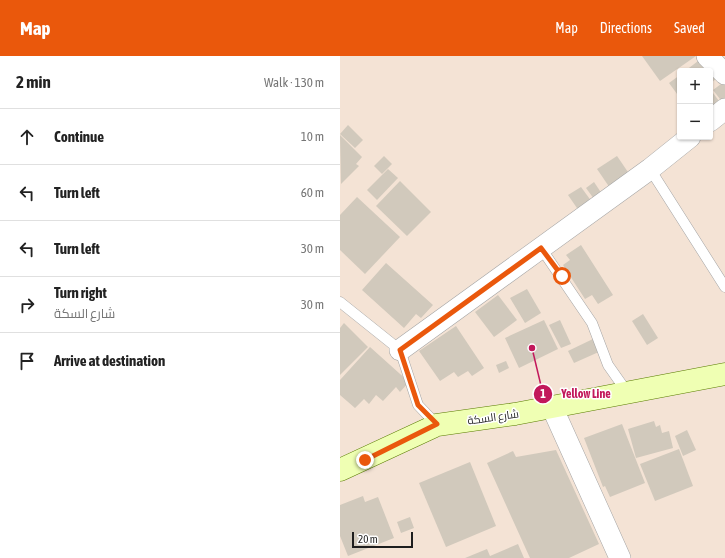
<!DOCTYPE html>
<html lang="en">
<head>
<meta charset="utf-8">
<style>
  body { margin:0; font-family:"Asap Condensed",Cairo,sans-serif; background:#f2f2f2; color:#222 }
  .controls { position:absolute; right:12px; top:12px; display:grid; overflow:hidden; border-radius:4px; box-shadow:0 1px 3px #0004 }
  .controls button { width:36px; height:36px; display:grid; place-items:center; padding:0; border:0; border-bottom:1px solid #e0e0e0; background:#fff; color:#222; font:20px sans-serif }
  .scale { position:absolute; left:12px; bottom:10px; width:61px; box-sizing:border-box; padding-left:4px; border:2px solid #1e1e1e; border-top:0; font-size:11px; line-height:14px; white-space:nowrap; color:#1e1e1e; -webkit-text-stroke:3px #fff; paint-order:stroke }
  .stop { position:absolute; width:12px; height:12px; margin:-9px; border:3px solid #ea580c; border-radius:50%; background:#fff }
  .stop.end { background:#ea580c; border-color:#fff; box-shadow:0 1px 4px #0008 }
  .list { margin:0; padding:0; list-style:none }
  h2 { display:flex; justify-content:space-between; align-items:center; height:52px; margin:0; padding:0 16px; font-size:17px }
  h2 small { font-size:13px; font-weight:400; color:#767676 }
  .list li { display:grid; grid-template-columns:26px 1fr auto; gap:12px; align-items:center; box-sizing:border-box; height:56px; padding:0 16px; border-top:1px solid #e0e0e0 }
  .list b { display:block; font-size:15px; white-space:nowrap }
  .list p { margin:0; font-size:13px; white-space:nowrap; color:#767676 }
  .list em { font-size:13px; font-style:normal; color:#767676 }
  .icon { flex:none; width:22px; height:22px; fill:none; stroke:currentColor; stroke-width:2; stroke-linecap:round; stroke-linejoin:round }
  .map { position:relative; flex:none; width:385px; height:502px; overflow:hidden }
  header { display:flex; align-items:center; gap:24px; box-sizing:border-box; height:56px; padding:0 20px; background:#ea580c; color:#fff }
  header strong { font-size:19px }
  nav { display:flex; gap:22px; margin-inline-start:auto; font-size:14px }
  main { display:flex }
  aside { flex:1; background:#fff }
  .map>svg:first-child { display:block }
</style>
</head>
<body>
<header>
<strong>Map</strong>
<nav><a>Map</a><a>Directions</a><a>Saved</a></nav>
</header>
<main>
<aside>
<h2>2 min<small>Walk · 130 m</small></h2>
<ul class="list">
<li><svg class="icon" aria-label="ahead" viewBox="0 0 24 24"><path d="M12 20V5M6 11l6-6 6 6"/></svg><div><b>Continue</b></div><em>10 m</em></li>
<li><svg class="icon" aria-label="left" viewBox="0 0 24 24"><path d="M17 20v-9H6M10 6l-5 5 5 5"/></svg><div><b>Turn left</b></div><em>60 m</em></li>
<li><svg class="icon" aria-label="left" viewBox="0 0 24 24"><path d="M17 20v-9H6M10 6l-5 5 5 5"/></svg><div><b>Turn left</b></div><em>30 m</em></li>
<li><svg class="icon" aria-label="right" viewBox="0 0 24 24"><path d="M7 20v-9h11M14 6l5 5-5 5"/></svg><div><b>Turn right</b><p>شارع السكة</p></div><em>30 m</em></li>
<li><svg class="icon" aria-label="arrive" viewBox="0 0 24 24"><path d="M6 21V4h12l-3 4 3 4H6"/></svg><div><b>Arrive at destination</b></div></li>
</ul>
</aside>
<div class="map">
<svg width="385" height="502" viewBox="0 0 385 502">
  <rect width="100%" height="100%" fill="#f0eee4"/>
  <path fill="#f4e3d5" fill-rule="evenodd" d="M 0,0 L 385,0 L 385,502 L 0,502 ZM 340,15 L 370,15 L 370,81 L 340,81 Z"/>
  <g fill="#d1c9bc">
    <path d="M 302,0 L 356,0 L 320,25 Z"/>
    <path d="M 362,2 L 377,22 L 370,28 L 370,15 L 345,15 Z"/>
    <path d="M 340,19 L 340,42 L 329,27 Z"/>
    <path d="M 385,25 L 385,46 L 383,47 L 373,34 Z"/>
    <path d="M 370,33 L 382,49 L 370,57 Z"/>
    <path d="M 8,69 L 23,84 L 15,92 L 0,78 Z"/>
    <path d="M 0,79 L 22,101 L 16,108 L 19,110 L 1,128 Z"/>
    <path d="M 44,100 L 52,108 L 42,118 L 34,110 Z"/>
    <path d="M 277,100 L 290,119 L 270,132 L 257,113 Z"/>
    <path d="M 48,113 L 58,122 L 37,144 L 27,134 Z"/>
    <path d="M 60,125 L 91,156 L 67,180 L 36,150 Z"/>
    <path d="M 254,126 L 262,138 L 254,143 L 246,132 Z"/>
    <path d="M 241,131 L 252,146 L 239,155 L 228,139 Z"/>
    <path d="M 17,141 L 60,181 L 25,218 L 0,194 L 0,159 Z"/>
    <path d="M 241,189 L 273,239 L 258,248 L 252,239 L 245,243 L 223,209 L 230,204 L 226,199 Z"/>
    <path d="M 46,207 L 93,249 L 81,262 L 76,258 L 64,272 L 22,234 Z"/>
    <path d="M 187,233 L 201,257 L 185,267 L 170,242 Z"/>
    <path d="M 158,239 L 177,264 L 154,281 L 135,256 Z"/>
    <path d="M 303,258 L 318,282 L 307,289 L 292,265 Z"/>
    <path d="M 204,264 L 218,293 L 179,312 L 165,282 Z"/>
    <path d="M 220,264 L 231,288 L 221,292 L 209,269 Z"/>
    <path d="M 4,267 L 28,291 L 0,319 L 0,272 Z"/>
    <path d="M 116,270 L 144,312 L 132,320 L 128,315 L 118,321 L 114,316 L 100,325 L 79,295 Z"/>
    <path d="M 255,282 L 261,295 L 234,307 L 228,295 Z"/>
    <path d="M 30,291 L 69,326 L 60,336 L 56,331 L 43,345 L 36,339 L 29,348 L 24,343 L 15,352 L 0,339 L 0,324 Z"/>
    <path d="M 166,305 L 169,312 L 159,317 L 156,309 Z"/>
    <path d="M 314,365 L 316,371 L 320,369 L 322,377 L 329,375 L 333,392 L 296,402 L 288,373 Z"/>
    <path d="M 282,368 L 305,427 L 270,441 L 265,430 L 263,431 L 244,382 Z"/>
    <path d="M 347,374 L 356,394 L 343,400 L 335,380 Z"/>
    <path d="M 339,393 L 353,430 L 315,445 L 300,408 Z"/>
    <path d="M 216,394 L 259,488 L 229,502 L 190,502 L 147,407 L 173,395 L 176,401 Z"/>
    <path d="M 130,406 L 156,470 L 106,491 L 79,427 Z"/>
    <path d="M 23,440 L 25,446 L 38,441 L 54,482 L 8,500 L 0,480 L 0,449 Z"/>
    <path d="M 70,461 L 74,472 L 61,477 L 57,466 Z"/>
    <path d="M 178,488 L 184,502 L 125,502 L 147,493 L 150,500 Z"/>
  </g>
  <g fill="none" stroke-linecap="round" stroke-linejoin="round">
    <g stroke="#a5a5a5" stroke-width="11">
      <g id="lane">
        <path d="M 310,113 L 385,231"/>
        <path d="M 201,192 L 252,267 L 268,309 L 287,336"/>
        <path d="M 0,246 L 60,294 L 78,349 L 97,369"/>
      </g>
    </g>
    <g stroke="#a5a5a5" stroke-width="22">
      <g id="street">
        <path d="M 367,0 L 385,18"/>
        <path d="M 370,65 L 385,53"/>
        <path d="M 60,294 L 310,113 L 350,81"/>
        <path d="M 212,351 L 280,502"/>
      </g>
    </g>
    <g stroke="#597b00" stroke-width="23">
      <path id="secondary" d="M 0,414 L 97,369 L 175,358 L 385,318"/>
    </g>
    <use href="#lane" stroke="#fff" stroke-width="10"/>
    <use href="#street" stroke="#fff" stroke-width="21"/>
    <use href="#secondary" stroke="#efffb3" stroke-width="22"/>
  </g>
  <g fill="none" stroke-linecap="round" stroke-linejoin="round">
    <path stroke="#ea580c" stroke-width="5" d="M 25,404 L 97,368 L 78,349 L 60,294 L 201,192 L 222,220"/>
  </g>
  <g text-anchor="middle" stroke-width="3" stroke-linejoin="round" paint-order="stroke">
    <g font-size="11" fill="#1e1e1e" stroke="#fff">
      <text transform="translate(153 361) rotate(-8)" y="4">شارع السكة</text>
    </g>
  </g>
  <path fill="none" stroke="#c2185b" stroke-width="1.5" d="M192 292L203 338"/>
  <g fill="#c2185b" stroke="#fff" stroke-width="1.5">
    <circle cx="192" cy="292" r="4"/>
    <circle cx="203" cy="338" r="10"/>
  </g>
  <g font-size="12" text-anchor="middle" font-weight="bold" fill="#fff">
    <text x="203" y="342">1</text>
  </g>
  <g font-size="12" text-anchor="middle" font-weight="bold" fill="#c2185b" stroke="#fff" stroke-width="3" stroke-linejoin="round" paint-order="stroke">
    <text x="246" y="342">Yellow Line</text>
  </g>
</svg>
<div class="controls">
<button>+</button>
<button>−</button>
</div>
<div class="scale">20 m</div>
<div class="stop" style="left:222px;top:220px"></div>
<div class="stop end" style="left:25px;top:404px"></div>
</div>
</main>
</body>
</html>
